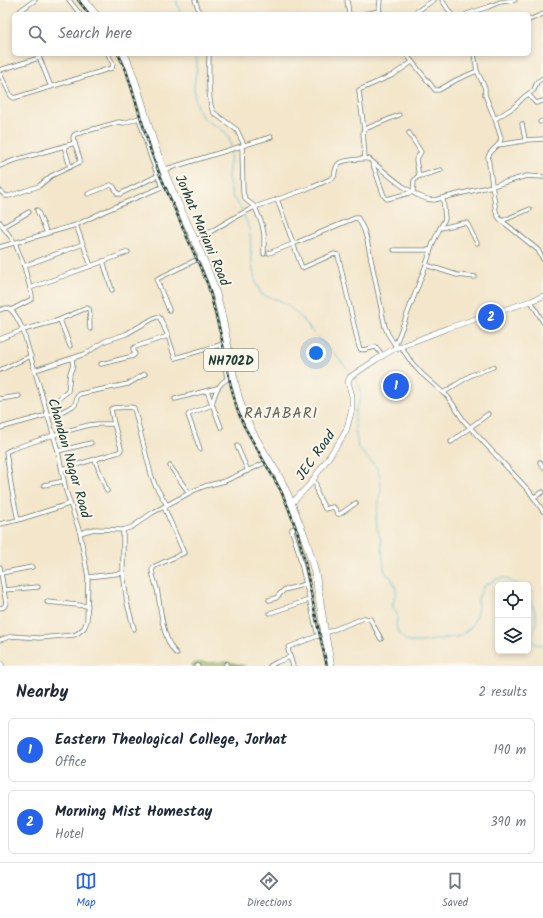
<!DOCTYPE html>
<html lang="en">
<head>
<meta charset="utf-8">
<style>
  body { margin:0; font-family:Kalam,sans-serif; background:#f2f2f3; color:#1f2937 }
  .controls { position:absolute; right:12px; bottom:12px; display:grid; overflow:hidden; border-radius:6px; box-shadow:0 2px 6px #0003 }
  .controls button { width:36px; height:36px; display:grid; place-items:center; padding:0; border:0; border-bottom:1px solid #e0e1e3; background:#fff; color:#1f2937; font:20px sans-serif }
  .you { position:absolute; left:316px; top:353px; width:14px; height:14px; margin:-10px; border:3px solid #fff; border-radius:50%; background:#1a73e8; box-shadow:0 0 0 6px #1a73e833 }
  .badge { display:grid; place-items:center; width:26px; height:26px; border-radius:50%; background:#2563eb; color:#fff; font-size:13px; font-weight:700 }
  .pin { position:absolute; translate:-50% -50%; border:2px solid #fff; box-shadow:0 1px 4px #0006 }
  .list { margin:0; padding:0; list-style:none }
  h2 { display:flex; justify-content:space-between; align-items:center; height:52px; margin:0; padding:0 16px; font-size:17px }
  h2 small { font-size:13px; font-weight:400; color:#747a83 }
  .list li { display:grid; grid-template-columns:26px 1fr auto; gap:12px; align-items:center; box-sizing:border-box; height:64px; margin:0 8px 8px; padding:0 8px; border:1px solid #e0e1e3; border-radius:6px }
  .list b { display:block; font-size:15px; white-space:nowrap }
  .list p { margin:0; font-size:13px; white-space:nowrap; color:#747a83 }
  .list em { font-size:13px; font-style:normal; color:#747a83 }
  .icon { flex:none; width:22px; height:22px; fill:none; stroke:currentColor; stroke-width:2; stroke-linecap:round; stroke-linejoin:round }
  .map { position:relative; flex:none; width:543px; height:666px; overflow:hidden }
  .search { position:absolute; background:#fff; box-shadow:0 2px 6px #0003; left:12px; right:12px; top:12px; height:44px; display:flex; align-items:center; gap:10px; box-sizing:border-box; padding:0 14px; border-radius:6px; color:#747a83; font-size:15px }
  .sheet { height:196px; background:#fff }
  nav { display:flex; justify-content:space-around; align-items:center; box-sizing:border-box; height:56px; border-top:1px solid #e0e1e3; background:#fff; font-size:11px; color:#747a83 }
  nav a { display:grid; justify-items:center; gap:2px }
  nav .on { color:#2563eb }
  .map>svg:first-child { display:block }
</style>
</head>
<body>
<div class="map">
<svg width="543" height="666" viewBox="0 0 543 666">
  <rect width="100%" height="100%" fill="#fbf7ec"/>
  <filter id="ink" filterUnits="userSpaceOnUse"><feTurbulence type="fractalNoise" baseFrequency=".025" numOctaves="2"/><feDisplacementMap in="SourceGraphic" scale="8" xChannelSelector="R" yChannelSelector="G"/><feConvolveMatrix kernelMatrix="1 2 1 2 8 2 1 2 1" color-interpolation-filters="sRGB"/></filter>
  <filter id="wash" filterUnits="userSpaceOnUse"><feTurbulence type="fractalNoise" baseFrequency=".012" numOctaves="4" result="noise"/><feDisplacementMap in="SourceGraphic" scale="16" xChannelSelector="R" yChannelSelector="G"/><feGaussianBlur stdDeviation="0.9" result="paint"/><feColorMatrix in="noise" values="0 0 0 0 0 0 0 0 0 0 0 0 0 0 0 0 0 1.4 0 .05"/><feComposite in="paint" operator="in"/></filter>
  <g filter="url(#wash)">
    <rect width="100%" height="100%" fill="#f3e6cb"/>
    <path fill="#aece76" stroke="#668655" d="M 229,662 L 245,666 L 191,666 L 196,663 Z"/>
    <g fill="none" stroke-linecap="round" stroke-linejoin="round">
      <g stroke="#51b8cf" stroke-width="1">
        <path d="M 176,0 L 181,14"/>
        <path d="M 195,54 C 200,64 195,74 194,85 C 194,93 195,105 199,112 C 205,125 223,125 229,138 C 230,141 230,145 231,148"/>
        <path d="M 231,151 L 231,155 L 228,177 L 232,196 L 241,208 L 242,212"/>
        <path d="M 244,215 C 246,221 249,226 250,233 C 251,239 250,246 251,252 C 252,267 254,282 262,295 L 279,300 L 289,306 L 307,324 L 311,331 L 318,338 L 331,350 L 351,373"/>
        <path d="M 355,377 L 360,388 L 361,398 L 355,412 L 354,421 L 358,448 L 377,468 L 380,478 L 381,489 L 376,517 L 377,528 L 381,539 L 384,568 L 387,575 L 390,576 L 396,588 L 396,593 L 393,603 L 393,607 L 398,616 L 396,624 L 397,630 L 405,640 L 410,642 L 423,642 L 460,636 L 472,626 L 477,613 L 478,599 L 484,586 L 496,579 L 505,578 L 518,585"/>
        <path d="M 528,598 C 534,605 539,619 535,628 C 533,632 530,636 532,640 C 534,645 539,645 543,644"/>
      </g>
    </g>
  </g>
  <g filter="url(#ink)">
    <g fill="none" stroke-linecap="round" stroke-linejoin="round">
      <g stroke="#697869" stroke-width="5">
        <g id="street">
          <path d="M 69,0 L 80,14"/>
          <path d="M 195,0 L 200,14"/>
          <path d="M 347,0 L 349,14"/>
          <path d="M 380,0 L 379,11 L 381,14"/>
          <path d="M 442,0 L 451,14"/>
          <path d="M 20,14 L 20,11 L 21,10 L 35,0"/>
          <path d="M 364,14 L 379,11"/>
          <path d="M 413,14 L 434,0"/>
          <path d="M 467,14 L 488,7 L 500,2 L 515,0"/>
          <path d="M 529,20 L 543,14"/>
          <path d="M 38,54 L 51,87"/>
          <path d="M 209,54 C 209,66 207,105 214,113 L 237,130 L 244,145"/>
          <path d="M 406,54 L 435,90 L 439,90 L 456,80 L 477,71"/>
          <path d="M 474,54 L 477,71 L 485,88 L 485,95 L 495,119 L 501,138 L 500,142 L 498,145 L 490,153 L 488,157 L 496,212 L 499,218 L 502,221 L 538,250 L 543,259"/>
          <path d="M 0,70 L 39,58"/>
          <path d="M 0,74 L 11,96 L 14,98 L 112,68 L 113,64 L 108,54"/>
          <path d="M 528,94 L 536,103 L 543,101"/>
          <path d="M 139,118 L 150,155 L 162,187"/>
          <path d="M 495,119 L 514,107 L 524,97 L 534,90 L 537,82 L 543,78"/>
          <path d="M 540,122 L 543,121"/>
          <path d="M 364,130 L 359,92 L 359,90 L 393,75 L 412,62"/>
          <path d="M 409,133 L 421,152 L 416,160 L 419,176"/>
          <path d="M 525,140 L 543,139"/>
          <path d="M 498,145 L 524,141 L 525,139 L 522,124"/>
          <path d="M 64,146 L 70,167"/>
          <path d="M 242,146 L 243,193 L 246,200 L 255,207 L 262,224 L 264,234 L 264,254"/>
          <path d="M 365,158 L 363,132 L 365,129 L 399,115"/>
          <path d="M 372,162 L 384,196 L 387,199 L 413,192 L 414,181 L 417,177 L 441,170"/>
          <path d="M 0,166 L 12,161 L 75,143"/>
          <path d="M 163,170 L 271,137"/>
          <path d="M 0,191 L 6,196 L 9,196 L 39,186 L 51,176 L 80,162 L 80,159 L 73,138 L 74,135 L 76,134 L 119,122 L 124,123 L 145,116"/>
          <path d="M 88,194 L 111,185 L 114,187 L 118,194 L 120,194 L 157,176"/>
          <path d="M 277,199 L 302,268 L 334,254 L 338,255 L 359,347 L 360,349 C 365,352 371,347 376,347 L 383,356"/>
          <path d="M 37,210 L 47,233"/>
          <path d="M 502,221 L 530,209"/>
          <path d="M 0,222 L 3,227 L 29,212"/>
          <path d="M 3,227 L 15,243 L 24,266 L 30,288"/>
          <path d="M 440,228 L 463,223 L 467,223 L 477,243"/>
          <path d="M 195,241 L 237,216 L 255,207 L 313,187 L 328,180 L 334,177 C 335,173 335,168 338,164 C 342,160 364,158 369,159 C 384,171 416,201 434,200 L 492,186 L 523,177 L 527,176 L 543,177"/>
          <path d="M 0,247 L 76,225 L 105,211 L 169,184"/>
          <path d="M 394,250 L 430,250"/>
          <path d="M 269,253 L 293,244 L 355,218 L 358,218 L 364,230 L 367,240 L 385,327 L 388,334 L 395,345"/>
          <path d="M 103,261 L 112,290"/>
          <path d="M 426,265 L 457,275 L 475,277"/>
          <path d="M 24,266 L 83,244"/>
          <path d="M 91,266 L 128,252"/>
          <path d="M 531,301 L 543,322"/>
          <path d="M 0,310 C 2,309 4,308 7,308 C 14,309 20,324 23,330 L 56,321 L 87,308 L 89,309 C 91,316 89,322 90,329"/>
          <path d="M 11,310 L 32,299 L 32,296 L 30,288 L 91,266 L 76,225"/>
          <path d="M 169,310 L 158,283 L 157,279 L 202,257"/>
          <path d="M 60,320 L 70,346"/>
          <path d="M 0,339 L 23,330 L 58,451 L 66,491 L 80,533 L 94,529 L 123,530 L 132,527 L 152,513 L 193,491 L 205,486 L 225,481 L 269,461"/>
          <path d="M 221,344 L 227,378"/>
          <path d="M 395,346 L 426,265 L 433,243 L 440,228 L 445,219 L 443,198"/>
          <path d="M 401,347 L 412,363 L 421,373 L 448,397 L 464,421 L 530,492 L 543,511"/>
          <path d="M 101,364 L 133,356 L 135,354 L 133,349 L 135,347 L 168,336 L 175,358 L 227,343"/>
          <path d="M 0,370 L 31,356"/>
          <path d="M 35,370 L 85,354 L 105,341 L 126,334 L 156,317 L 159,317 L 160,318 L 168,336"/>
          <path d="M 207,391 L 221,427"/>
          <path d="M 443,393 L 471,375 L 493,367"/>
          <path d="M 0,399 L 19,396"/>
          <path d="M 175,399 L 217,388"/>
          <path d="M 59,413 L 57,402 C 60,395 65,395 68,391 L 70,373 L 73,366 L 72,359"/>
          <path d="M 114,424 L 111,409 L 113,408 L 130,407 L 134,408 L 151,474 L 155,485 L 167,505"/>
          <path d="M 0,428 L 47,415 L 59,413 L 75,405 L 77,397 L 79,394 L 128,384 L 145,374"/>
          <path d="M 451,442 L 488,414"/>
          <path d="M 237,446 L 248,471"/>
          <path d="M 200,449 L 188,415 L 191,413 L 212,405 C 215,391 219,381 234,376"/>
          <path d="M 58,451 L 91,443"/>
          <path d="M 95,460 L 107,491"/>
          <path d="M 540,462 L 543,467"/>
          <path d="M 170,466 L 189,493"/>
          <path d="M 313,479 L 316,484 L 317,493 L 325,509 L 333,507 L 335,509 L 338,514 L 340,514 L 356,503"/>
          <path d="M 44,485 L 64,481"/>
          <path d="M 534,497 L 543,492"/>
          <path d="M 164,507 L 184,553 L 155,566 L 153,568 L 152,570 C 153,577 155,582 157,589 C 161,608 162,641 177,654"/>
          <path d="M 18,520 L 12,491 L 6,452 L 12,449 L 63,432 L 89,425 L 97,424 L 114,424 L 121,448 L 121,450 L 119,452 L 62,469"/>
          <path d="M 0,524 L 18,520 L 69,504"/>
          <path d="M 301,527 L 292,529 L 292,531 L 298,550 L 318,636"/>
          <path d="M 123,530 L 123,573 L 127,603 L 134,629"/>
          <path d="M 0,567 L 6,603 L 4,607 L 0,608"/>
          <path d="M 1,573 L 32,567"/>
          <path d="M 88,577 L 123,573"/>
          <path d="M 4,590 L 38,587"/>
          <path d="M 269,600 L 276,598 L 284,590 L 306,584"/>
          <path d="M 47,602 L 88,606"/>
          <path d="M 270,613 L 309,600"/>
          <path d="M 0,640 L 12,636 L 39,638 L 74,635 L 78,633 L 84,628 L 87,621 L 88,577 L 80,533"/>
          <path d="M 226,664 L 226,666"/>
          <path d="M 196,666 L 198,666"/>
          <path d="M 270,666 L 277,662 L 290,657"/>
          <path d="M 293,666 L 288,650 L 289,647 L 364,618 L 370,619 L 381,639"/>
        </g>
      </g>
      <g stroke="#697869" stroke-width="6">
        <g id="secondary">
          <path d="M 291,504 L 310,484 L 340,441 L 346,431 L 351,413 L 352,407 L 352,396 L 348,382 L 350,377 L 377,359 L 394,349 L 448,328 L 531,301 L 543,296"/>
          <path d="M 0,663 L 2,666"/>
        </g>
      </g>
      <g stroke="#697869" stroke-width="8">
        <g id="highway">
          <path d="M 84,0 L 95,14"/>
          <path d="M 124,54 C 139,85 145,120 157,153 C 173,200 200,244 215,291 C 227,328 229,367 240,403 C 248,429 264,452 278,475 C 286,490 293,507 299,523 C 306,539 311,556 315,573 C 321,604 324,635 331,666"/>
        </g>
      </g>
      <use href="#street" stroke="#fff" stroke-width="3.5"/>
      <use href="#secondary" stroke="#fff" stroke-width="5"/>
      <use href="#highway" stroke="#fff" stroke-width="7"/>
      <g stroke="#1f3d34" stroke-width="2.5">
        <g id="rail">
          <path d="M 78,0 L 89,14"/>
          <path d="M 118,54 L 126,70 L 151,152 L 159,173 L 208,285 L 222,340 L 230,382 L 237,409 L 244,426 L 281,491 L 288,507 L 298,534 L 305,562 L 317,623 L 327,666"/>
        </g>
      </g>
      <use href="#rail" stroke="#fbf7ec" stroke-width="1" stroke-dasharray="3" stroke-linecap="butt"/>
    </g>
  </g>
  <g text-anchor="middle" stroke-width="4" stroke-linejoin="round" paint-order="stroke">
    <rect fill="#fbf7ec" stroke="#61756b" stroke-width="1" x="204" y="349" width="54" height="22" rx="3"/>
    <g font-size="13" font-weight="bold" fill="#1f3d34">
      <text x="231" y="365">NH702D</text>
    </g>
    <g font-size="14" fill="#1f3d34" stroke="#fbf7ec">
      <text transform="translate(203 230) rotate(67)" y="5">Jorhat Mariani Road</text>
      <text transform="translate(315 455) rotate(-55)" y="5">JEC Road</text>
      <text transform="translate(70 458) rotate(74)" y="5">Chandan Nagar Road</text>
    </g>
    <g font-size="15" letter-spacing="1" fill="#636558" stroke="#fbf7ec">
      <text x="281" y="418">RAJABARI</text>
    </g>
  </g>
</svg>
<div class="controls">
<button><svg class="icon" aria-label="locate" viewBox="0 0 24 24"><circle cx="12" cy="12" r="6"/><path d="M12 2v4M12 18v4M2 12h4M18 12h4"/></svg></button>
<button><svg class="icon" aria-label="layers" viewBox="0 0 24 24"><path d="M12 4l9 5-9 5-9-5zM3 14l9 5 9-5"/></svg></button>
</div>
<div class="you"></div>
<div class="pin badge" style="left:396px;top:386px">1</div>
<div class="pin badge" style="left:491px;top:317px">2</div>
<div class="search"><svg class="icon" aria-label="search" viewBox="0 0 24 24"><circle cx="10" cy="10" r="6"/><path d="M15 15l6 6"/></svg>Search here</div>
</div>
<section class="sheet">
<h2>Nearby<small>2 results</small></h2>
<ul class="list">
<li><span class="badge">1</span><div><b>Eastern Theological College, Jorhat</b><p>Office</p></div><em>190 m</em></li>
<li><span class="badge">2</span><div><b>Morning Mist Homestay</b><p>Hotel</p></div><em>390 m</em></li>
</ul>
</section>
<nav>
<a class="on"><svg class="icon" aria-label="map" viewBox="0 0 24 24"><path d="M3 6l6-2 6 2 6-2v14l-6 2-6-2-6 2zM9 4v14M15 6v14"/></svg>Map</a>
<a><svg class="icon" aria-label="directions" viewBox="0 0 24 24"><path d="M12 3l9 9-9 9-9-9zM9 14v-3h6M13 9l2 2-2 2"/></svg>Directions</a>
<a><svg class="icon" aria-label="saved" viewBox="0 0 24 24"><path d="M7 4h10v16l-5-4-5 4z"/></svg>Saved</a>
</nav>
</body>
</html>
